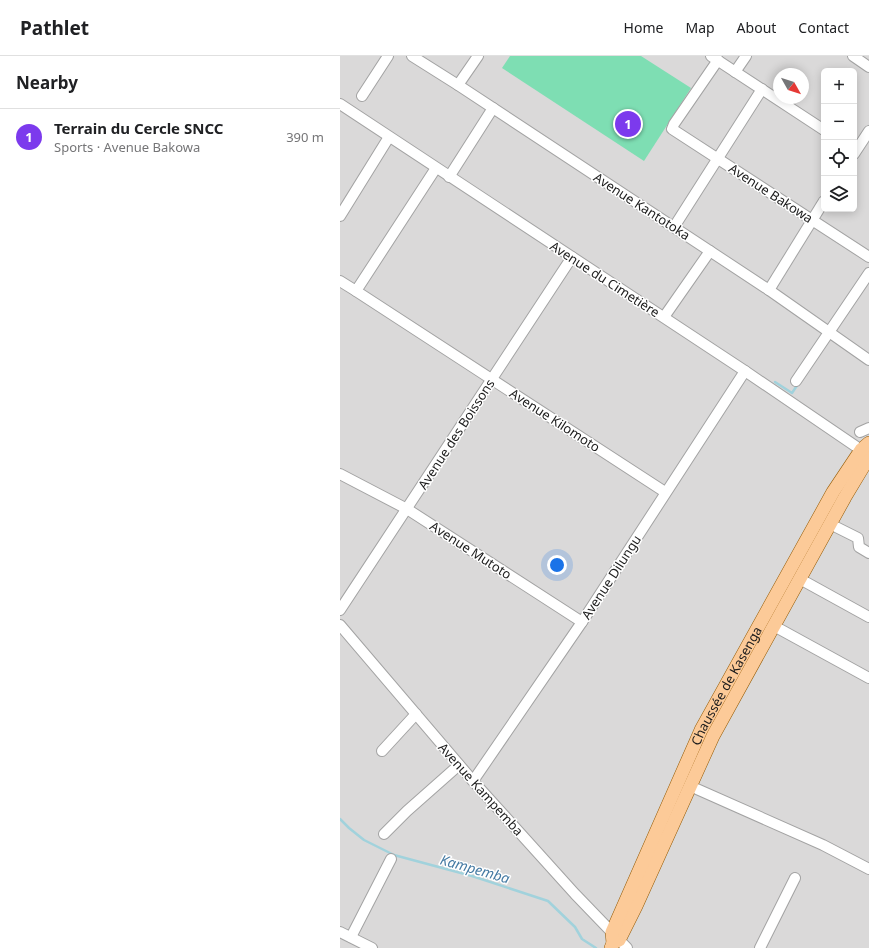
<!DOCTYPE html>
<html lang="en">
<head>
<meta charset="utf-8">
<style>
  body { margin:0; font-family:"Noto Sans",sans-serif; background:#f6f6f6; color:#202124 }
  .controls { position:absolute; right:12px; top:12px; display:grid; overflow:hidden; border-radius:6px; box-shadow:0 2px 10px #0003 }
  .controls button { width:36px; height:36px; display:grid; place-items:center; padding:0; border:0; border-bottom:1px solid #e0e0e0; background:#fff; color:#202124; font:20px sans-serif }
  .compass { position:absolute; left:433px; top:12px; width:36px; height:36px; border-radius:50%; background:#fff; box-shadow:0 2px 10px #0003; rotate:129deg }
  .you { position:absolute; left:217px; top:509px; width:14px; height:14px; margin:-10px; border:3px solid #fff; border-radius:50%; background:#1a73e8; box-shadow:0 0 0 6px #1a73e833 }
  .badge { display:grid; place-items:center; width:26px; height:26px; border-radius:50%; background:#7c3aed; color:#fff; font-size:13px; font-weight:700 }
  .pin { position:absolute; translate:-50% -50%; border:2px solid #fff; box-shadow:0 1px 4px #0006 }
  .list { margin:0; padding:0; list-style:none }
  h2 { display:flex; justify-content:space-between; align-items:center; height:52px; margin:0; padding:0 16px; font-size:17px }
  h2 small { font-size:13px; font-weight:400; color:#757577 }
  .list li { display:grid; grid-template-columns:26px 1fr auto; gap:12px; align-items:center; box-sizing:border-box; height:56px; padding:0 16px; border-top:1px solid #e0e0e0 }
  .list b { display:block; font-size:15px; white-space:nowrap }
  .list p { margin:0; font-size:13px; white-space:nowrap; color:#757577 }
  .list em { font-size:13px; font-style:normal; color:#757577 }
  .icon { flex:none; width:22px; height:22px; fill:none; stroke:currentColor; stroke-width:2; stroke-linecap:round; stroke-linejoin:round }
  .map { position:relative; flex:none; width:529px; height:892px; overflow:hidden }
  header { display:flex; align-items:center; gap:24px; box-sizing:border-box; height:56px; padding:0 20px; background:#fff; border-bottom:1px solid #e0e0e0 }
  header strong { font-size:19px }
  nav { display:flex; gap:22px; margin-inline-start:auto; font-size:14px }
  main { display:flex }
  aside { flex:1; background:#fff }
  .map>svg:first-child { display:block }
</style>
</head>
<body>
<header>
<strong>Pathlet</strong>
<nav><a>Home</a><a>Map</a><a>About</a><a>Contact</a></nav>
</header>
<main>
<aside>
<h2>Nearby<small></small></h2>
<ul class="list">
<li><span class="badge">1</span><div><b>Terrain du Cercle SNCC</b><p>Sports · Avenue Bakowa</p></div><em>390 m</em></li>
</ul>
</aside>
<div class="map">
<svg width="529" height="892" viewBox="0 0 529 892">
  <rect width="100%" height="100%" fill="#ede9e1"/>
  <path fill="#dad9d9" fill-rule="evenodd" d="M 0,0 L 529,0 L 529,892 L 0,892 ZM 484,15 L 514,15 L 514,153 L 484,153 ZM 439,18 L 463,18 L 463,42 L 439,42 Z"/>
  <path fill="#7edeb3" d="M 170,0 L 301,0 L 351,32 L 304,105 L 162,12 Z"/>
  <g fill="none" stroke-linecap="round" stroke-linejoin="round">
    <g stroke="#a1d2dc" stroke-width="2.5">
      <path d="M 435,326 L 452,337 L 458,328"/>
      <path d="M 0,763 L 9,772 L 24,784 L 54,799 L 132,820 L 208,845 L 235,871 L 242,883 L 256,892"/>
    </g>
    <g stroke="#a3a3a3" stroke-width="12">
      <g id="minor">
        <path d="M 72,0 L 118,29 L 429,234 L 529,304"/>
        <path d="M 371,0 L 484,74"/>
        <path d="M 513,0 L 529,11"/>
        <path d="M 378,4 L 334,68 L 332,73 L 529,201"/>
        <path d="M 395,16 L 406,0"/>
        <path d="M 118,29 L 138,0"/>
        <path d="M 22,40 L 48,0"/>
        <path d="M 0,48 L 405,315 L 527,398"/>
        <path d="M 514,98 L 529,75"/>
        <path d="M 109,121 L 153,52"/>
        <path d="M 0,160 L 49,81"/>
        <path d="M 334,171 L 422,33"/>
        <path d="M 0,225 L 16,235 L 96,112"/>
        <path d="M 429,234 L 484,145"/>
        <path d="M 16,235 L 325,436"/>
        <path d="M 324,261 L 370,195"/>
        <path d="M 456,325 L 529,217"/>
        <path d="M 520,376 L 529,372"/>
        <path d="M 0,418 L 67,453 L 242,566"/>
        <path d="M 490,468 L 518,482 L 519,491 L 529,497"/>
        <path d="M 460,523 L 529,561"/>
        <path d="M 0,554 L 232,201"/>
        <path d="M 0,569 L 133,725 L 235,838 L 287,892"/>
        <path d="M 434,570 L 529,622"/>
        <path d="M 42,695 L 76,658"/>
        <path d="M 133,725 L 242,566 L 405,315"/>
        <path d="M 350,730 L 483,789 L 529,813"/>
        <path d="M 44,778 L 67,755 L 119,709"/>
        <path d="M 0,876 L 32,892"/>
        <path d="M 11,881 L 51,803"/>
        <path d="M 420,892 L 455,822"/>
      </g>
    </g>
    <g stroke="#945900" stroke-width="14">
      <g id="major">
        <path d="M 273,887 L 279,884 L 296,850 L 373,680 L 505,441 L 529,401"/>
        <path id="s1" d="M 271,892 L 273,887 L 272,876 L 361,674 L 493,436 L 521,394 L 529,387"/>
      </g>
    </g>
    <use href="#minor" stroke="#fff" stroke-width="10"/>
    <use href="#major" stroke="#fcca98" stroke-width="13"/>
  </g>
  <g text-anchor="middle" stroke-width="3" stroke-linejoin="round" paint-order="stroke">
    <g font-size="13" fill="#1c1c1c" stroke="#fff">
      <text transform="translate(431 137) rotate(33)" y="5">Avenue Bakowa</text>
      <text transform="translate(302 150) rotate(33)" y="5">Avenue Kantotoka</text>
      <text transform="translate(265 223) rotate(33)" y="5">Avenue du Cimetière</text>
      <text transform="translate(215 364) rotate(33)" y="5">Avenue Kilomoto</text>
      <text transform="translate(116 378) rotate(-57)" y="5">Avenue des Boissons</text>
      <text transform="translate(131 494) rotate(33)" y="5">Avenue Mutoto</text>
      <text transform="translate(271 521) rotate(-57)" y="5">Avenue Dilungu</text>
      <text dy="5" stroke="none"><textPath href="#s1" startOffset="288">Chaussée de Kasenga</textPath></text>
      <text transform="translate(141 733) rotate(48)" y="5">Avenue Kampemba</text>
    </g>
    <g font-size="14" font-style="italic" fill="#457aa3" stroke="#fff">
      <text transform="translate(135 813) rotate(16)" y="5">Kampemba</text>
    </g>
  </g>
</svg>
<div class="controls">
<button>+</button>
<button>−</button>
<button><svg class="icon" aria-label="locate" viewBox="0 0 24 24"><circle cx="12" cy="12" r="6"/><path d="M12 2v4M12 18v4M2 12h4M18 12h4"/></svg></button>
<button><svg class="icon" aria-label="layers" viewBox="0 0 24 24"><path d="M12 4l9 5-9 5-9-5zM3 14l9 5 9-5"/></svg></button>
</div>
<svg class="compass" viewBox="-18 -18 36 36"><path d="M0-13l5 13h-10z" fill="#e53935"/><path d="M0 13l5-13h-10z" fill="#757577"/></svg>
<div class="you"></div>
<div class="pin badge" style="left:288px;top:68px">1</div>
</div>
</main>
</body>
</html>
